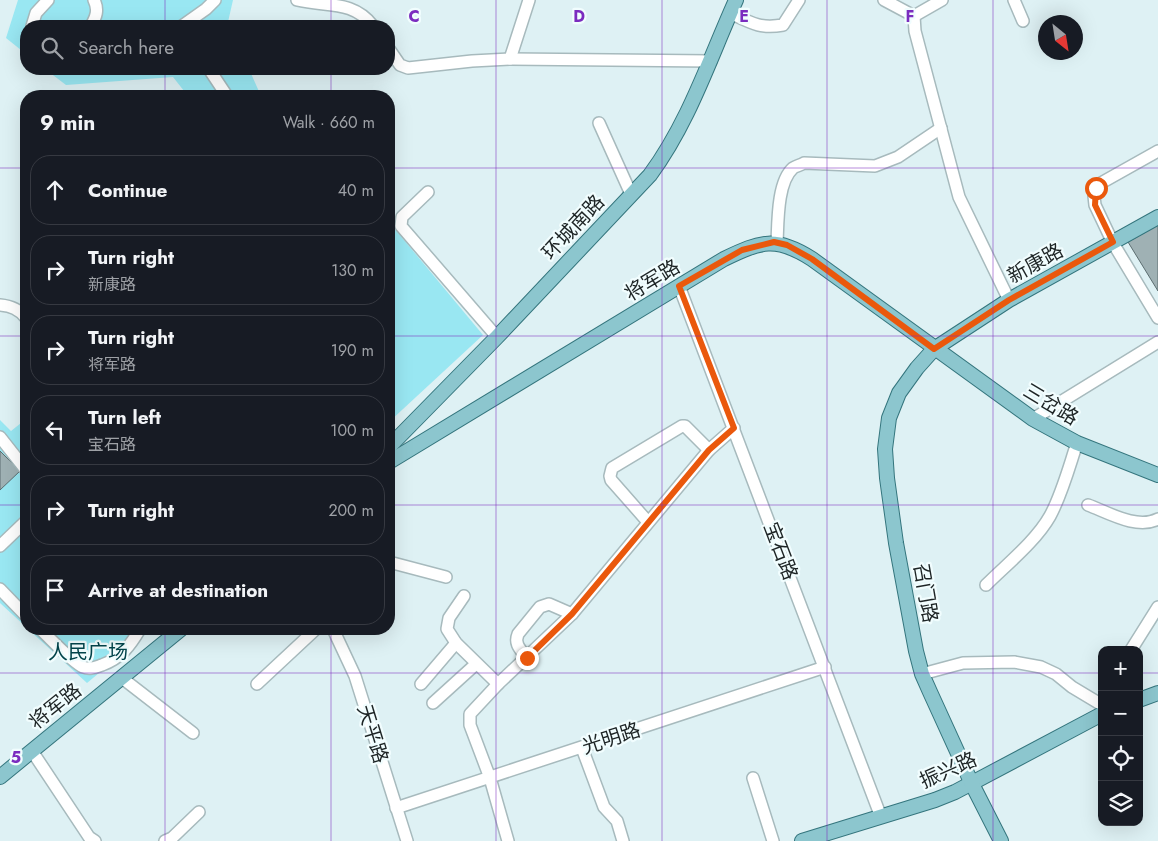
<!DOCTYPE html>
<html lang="en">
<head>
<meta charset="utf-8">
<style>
  body { margin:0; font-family:Jost,"Noto Sans SC",sans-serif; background:#242831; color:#f1f3f6 }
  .controls { position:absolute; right:15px; bottom:15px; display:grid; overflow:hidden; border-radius:10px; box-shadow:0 5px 20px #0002 }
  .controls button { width:45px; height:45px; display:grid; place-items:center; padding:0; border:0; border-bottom:1px solid #363941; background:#171b24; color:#f1f3f6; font:25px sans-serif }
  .compass { position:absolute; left:1038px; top:15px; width:45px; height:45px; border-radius:50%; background:#171b24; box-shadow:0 5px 20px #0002; rotate:150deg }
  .stop { position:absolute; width:15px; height:15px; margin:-11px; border:4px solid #ea580c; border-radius:50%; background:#fff }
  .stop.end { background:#ea580c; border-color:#fff; box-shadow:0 1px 5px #0008 }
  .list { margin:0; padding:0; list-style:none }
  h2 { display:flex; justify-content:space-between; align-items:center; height:65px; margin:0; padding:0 20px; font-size:21px }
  h2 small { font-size:16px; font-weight:400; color:#9ea1a6 }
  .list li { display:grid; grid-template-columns:32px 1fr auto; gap:15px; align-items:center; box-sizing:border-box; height:70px; margin:0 10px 10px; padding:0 10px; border:1px solid #363941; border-radius:20px }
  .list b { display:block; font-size:19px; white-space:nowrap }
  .list p { margin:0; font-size:16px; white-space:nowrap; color:#9ea1a6 }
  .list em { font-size:16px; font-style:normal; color:#9ea1a6 }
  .icon { flex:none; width:28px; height:28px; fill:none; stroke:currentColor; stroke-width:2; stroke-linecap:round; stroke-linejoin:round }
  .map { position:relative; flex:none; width:1158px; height:841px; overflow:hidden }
  .search { position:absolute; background:#171b24; box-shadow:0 5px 20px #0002; left:20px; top:20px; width:375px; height:55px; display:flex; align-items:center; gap:12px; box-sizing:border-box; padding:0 18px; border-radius:20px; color:#9ea1a6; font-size:19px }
  .panel { position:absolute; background:#171b24; box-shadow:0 5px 20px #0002; left:20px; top:90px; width:375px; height:545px; border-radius:20px }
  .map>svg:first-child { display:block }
</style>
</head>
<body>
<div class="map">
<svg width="1158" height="841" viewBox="0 0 1158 841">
  <rect width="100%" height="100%" fill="#def1f4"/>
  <g fill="#99e7f2">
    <path d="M 18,0 L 233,0 L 228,22 L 230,26 L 26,26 L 26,54 L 6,38 Z"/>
    <path d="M 45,69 L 249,69 L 261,96 L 188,96 L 173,77 L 66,85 Z"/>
    <path d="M 389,222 L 483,335 L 389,422 Z"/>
    <path d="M 26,419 L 26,627 L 0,603 L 0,420 L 11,431 Z"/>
    <path d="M 28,629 L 152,629 L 87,683 Z"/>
  </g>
  <g fill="#9fb1b4" stroke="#5c6d70">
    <path d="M 1158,225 L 1158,291 L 1128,242 Z"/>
    <path d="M 0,451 L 20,471 L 0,490 Z"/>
  </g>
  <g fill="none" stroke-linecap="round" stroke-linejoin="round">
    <g stroke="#a7babd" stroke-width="14">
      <g id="minor">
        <path d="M 297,0 C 327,7 353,0 373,26"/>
        <path d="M 884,0 L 914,16"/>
        <path d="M 1014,0 L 1023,21"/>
        <path d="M 730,13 C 751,23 760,29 783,25 L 799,0"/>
        <path d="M 914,16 L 915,31 L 959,197 L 1009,300"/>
        <path d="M 914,16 L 942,0"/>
        <path d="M 32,26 L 36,13 L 48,0"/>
        <path d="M 91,26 C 96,17 99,10 94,0"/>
        <path d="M 182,26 L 206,9 L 215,0"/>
        <path d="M 389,49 L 400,65 L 408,68 L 472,61 L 510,59 L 711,61"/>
        <path d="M 510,59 L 529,0"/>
        <path d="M 209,69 L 227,96"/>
        <path d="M 599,123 L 631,194"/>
        <path d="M 1158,151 L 1101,183 L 1096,188 L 1094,196 L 1095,205 L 1113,243 L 1158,318"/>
        <path d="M 428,192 L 402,217 L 401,226 L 497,337"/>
        <path d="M 777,243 C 778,223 777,182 793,168 C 796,166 801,165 804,163 L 875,166 L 898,157 L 941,128"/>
        <path d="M 679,286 L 881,817"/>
        <path d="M 0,305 C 11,306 19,309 26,318"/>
        <path d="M 1033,419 L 1158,342"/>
        <path d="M 0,437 L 26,470"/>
        <path d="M 1088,505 C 1107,512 1137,530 1158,519"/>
        <path d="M 648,522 L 611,480 L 610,476 L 612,468 L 682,426 L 685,426 L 709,450"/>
        <path d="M 0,546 L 26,521"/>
        <path d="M 389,562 L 446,577"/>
        <path d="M 986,585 C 1006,565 1036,541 1050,516 C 1062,494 1069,467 1077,443"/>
        <path d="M 0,589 L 26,616"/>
        <path d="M 464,596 L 449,618 L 447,629 L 456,643 L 498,684"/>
        <path d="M 40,629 C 50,638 72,662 83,667 C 90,670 96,667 102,665 C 121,658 130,646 140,629"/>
        <path d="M 333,629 L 355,676 L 407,841"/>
        <path d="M 1131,650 L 1158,607"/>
        <path d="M 527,658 C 520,649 514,644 518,634 L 540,607 L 549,604 L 572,614"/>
        <path d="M 922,674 L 963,663 L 1014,662 L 1041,667 L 1056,674 L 1072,687 L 1102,705"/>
        <path d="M 122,678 L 193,733"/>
        <path d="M 257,684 L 316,629"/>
        <path d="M 421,684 L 456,643"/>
        <path d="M 433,703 L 476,664"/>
        <path d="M 582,748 L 604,807 L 617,821 L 623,841"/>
        <path d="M 32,751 L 89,837 L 95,841"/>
        <path d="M 753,778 L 773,841"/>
        <path d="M 396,808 L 825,667"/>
        <path d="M 165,841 L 172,838 L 199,812"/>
        <path d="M 508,841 L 490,778 L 470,725 L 470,714 L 498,684 L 572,614 L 709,450 L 734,428"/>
      </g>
    </g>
    <g stroke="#34757d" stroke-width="16">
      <g id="major">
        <path d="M 389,447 L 497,337 L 650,175 C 689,122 709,60 736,0"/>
        <path d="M 389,462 L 724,259 C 761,241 776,236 812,259 L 1033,419 L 1077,443 L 1158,475"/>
        <path d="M 1139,700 L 1158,693"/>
        <path d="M 0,777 L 181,629"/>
        <path d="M 802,841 L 935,800 L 955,792 L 1102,714"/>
        <path d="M 1001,841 L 972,784 L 930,692 L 922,674 L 916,651 L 896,543 L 887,478 L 885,449 L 889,418 L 899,393 L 917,368 L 934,349 L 1009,300 L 1158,217"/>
      </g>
    </g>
    <use href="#minor" stroke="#fff" stroke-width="11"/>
    <use href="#major" stroke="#8cc6ce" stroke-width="14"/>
  </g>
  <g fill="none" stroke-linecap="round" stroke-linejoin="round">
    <path stroke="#ea580c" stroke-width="6" d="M 527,658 L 572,614 L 709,450 L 734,428 L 679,286 L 742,250 L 774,242 L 787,245 L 812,259 L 934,349 L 1009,300 L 1113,242 L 1095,205 L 1096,188"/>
  </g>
  <path fill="none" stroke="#7b2cbf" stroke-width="1" stroke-opacity="0.55" d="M 165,0 L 165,26M 331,0 L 331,26M 496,0 L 496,841M 662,0 L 662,841M 827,0 L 827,841M 993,0 L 993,841M 165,69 L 165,96M 331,69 L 331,96M 0,168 L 26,168M 389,168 L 1158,168M 0,336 L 26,336M 389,336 L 1158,336M 0,505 L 26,505M 389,505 L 1158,505M 165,629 L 165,841M 331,629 L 331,841M 0,673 L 1102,673M 1139,673 L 1158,673"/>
  <g text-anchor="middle" stroke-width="4.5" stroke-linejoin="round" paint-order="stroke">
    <g font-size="20" fill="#1d2425" stroke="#f1fdfe">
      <text transform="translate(573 227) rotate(-47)" y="7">环城南路</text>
      <text transform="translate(1035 263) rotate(-29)" y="7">新康路</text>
      <text transform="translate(652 280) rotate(-31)" y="7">将军路</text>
      <text transform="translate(1051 404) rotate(31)" y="7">三岔路</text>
      <text transform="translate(781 551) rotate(69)" y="7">宝石路</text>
      <text transform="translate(926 593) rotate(80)" y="7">召门路</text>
      <text transform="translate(55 706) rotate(-39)" y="7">将军路</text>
      <text transform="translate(373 734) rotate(73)" y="7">天平路</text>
      <text transform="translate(611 738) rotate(-18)" y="7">光明路</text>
      <text transform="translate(948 770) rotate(-24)" y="7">振兴路</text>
    </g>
    <g font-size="20" fill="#02444b" stroke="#f1fdfe">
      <text x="88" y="659">人民广场</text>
    </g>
  </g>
  <g font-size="16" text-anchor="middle" font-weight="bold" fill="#7b2cbf" stroke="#f1fdfe" stroke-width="4.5" stroke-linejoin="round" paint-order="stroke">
    <text x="414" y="22">C</text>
    <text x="579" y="22">D</text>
    <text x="744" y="22">E</text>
    <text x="910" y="22">F</text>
    <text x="16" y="763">5</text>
  </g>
</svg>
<div class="controls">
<button>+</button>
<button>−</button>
<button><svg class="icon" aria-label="locate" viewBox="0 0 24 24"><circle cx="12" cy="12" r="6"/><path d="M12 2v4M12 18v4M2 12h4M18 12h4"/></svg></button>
<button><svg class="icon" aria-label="layers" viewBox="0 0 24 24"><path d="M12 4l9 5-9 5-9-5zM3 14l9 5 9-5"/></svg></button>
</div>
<svg class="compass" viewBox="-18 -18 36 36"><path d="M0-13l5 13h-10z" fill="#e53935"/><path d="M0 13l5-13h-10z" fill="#9ea1a6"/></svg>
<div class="stop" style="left:1096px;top:188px"></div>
<div class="stop end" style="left:527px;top:658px"></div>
<div class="search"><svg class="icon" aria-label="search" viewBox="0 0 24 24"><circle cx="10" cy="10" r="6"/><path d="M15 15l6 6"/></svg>Search here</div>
<section class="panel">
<h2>9 min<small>Walk · 660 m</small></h2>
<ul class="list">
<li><svg class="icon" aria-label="ahead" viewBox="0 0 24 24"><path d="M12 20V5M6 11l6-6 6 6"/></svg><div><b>Continue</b></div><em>40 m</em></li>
<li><svg class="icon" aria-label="right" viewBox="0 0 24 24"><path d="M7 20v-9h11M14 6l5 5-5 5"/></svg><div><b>Turn right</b><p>新康路</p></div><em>130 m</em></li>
<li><svg class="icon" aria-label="right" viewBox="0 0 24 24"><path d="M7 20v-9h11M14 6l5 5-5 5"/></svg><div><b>Turn right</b><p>将军路</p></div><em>190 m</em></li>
<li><svg class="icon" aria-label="left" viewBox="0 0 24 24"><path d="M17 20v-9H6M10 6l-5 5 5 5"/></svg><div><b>Turn left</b><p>宝石路</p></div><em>100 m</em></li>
<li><svg class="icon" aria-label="right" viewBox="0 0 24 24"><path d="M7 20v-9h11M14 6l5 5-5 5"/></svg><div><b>Turn right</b></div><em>200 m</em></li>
<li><svg class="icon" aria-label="arrive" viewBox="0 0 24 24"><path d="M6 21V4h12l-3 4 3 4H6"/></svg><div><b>Arrive at destination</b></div></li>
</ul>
</section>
</div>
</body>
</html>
